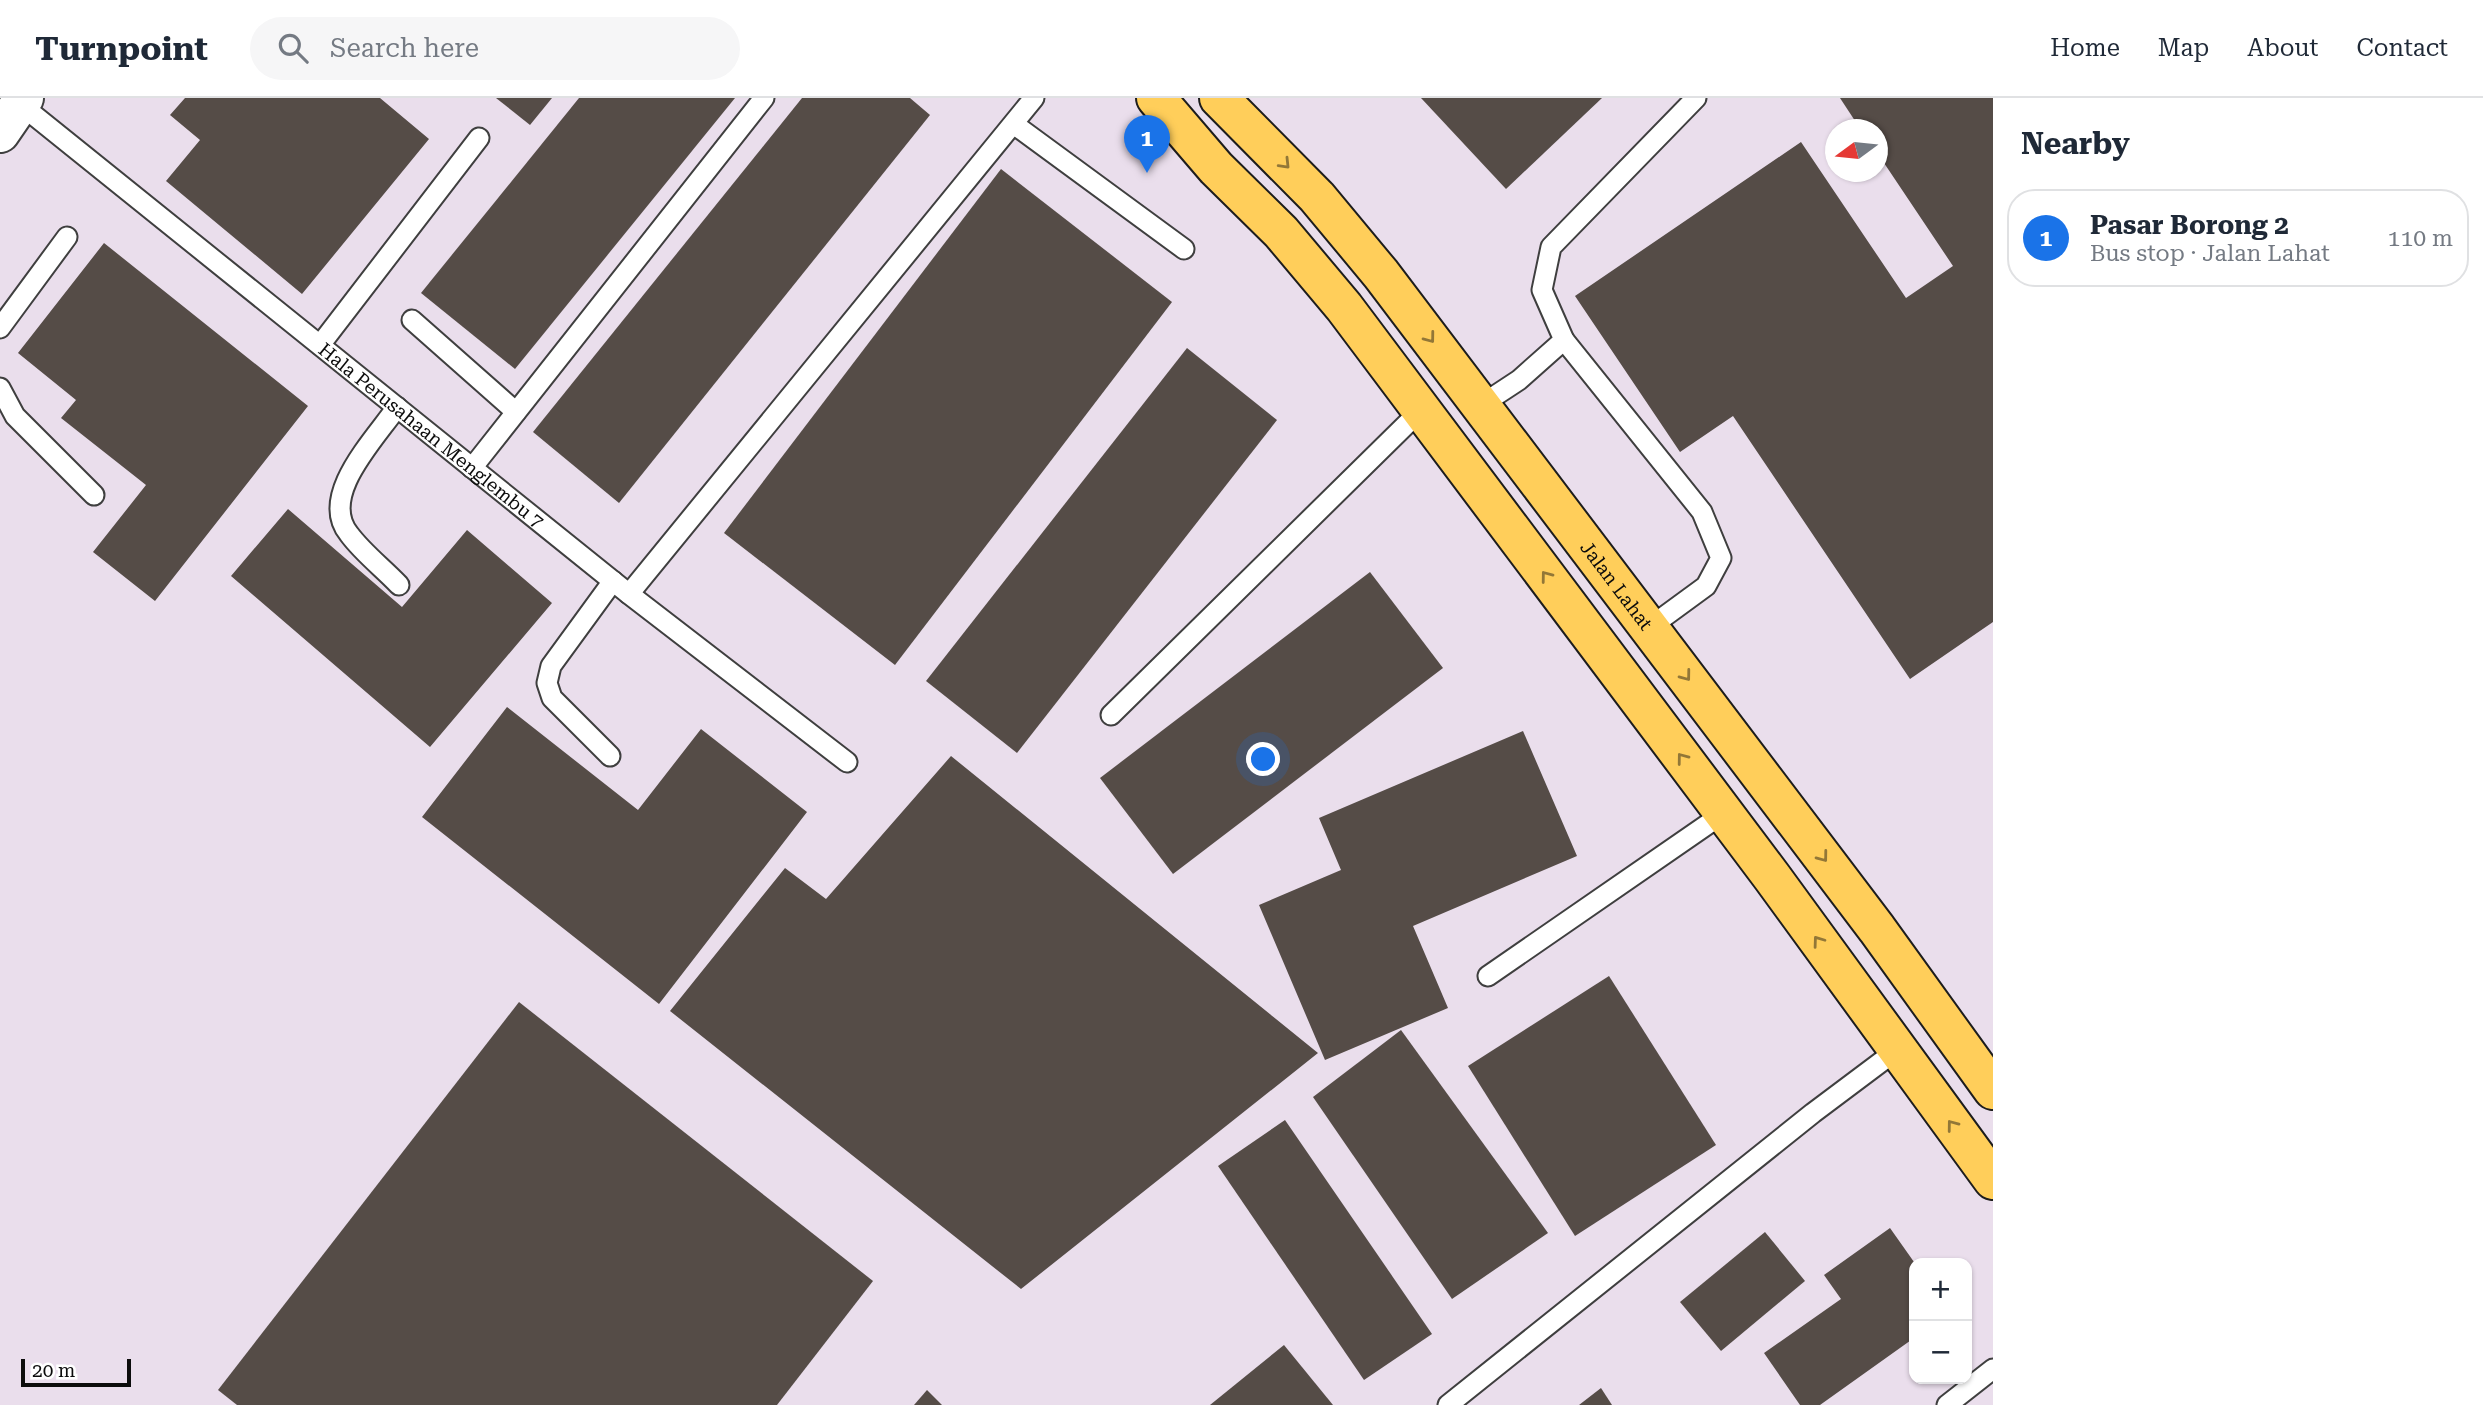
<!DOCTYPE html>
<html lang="en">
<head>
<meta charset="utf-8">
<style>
  body { margin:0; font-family:"Roboto Serif",serif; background:#f6f6f7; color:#1f2937 }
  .controls { position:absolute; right:21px; bottom:21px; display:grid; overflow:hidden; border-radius:14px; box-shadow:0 2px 5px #0004 }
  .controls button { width:63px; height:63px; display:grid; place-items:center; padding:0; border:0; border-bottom:2px solid #e0e1e3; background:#fff; color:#1f2937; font:35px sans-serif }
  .compass { position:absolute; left:1825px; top:21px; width:63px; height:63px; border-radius:50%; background:#fff; box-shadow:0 2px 5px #0004; rotate:255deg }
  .scale { position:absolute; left:21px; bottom:18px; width:110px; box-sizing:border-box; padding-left:7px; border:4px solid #0c0c0c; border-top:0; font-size:19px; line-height:24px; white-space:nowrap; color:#0c0c0c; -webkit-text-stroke:5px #fff; paint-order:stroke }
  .you { position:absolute; left:1264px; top:662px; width:24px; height:24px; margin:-18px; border:5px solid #fff; border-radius:50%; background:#1a73e8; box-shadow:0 0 0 10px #1a73e833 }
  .badge { display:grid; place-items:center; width:46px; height:46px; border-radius:50%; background:#1a73e8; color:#fff; font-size:23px; font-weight:700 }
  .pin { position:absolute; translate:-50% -58px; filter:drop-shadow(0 2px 4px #0008) }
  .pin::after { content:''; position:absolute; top:37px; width:24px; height:21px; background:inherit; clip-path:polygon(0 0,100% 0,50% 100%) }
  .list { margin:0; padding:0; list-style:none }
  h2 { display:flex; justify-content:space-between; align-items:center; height:91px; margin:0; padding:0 28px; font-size:30px }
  h2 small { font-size:23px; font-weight:400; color:#747a83 }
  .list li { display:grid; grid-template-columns:46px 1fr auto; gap:21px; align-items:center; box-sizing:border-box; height:98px; margin:0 14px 14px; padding:0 14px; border:2px solid #e0e1e3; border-radius:28px }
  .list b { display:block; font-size:26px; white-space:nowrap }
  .list p { margin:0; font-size:23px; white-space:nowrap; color:#747a83 }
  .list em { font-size:23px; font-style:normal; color:#747a83 }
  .icon { flex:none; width:38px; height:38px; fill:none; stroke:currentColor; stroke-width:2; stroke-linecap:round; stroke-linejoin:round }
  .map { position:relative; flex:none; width:1993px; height:1307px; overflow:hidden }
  header { display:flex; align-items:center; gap:42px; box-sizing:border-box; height:98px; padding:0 35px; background:#fff; border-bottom:2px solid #e0e1e3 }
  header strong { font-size:33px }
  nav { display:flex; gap:38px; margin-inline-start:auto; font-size:24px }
  .search { width:490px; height:63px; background:#f6f6f7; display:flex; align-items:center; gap:18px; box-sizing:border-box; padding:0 24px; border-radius:38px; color:#747a83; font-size:26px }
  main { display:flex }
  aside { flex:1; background:#fff }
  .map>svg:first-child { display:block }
</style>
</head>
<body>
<header>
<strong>Turnpoint</strong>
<div class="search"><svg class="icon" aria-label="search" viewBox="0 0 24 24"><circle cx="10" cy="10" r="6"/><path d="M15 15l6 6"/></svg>Search here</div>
<nav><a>Home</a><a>Map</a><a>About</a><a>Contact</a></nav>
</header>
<main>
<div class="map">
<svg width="1993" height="1307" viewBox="0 0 1993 1307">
  <rect width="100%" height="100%" fill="#fffaea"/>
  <path fill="#eadeec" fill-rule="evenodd" d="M 0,0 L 1993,0 L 1993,1307 L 0,1307 ZM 1836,32 L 1878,32 L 1878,74 L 1836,74 ZM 1914,1165 L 1967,1165 L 1967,1281 L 1914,1281 Z"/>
  <g fill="#554c47">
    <path d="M 185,0 L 380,0 L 429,41 L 302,196 L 166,83 L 200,42 L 170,17 Z"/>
    <path d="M 496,0 L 552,0 L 530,27 Z"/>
    <path d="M 579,0 L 735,0 L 515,271 L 421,195 Z"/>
    <path d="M 802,0 L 910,0 L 930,17 L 619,405 L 533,334 Z"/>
    <path d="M 1421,0 L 1602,0 L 1506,91 Z"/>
    <path d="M 1840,0 L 1993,0 L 1993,524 L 1910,581 L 1733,318 L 1680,354 L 1575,198 L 1801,44 L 1906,200 L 1953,168 L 1878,56 L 1878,32 L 1861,32 Z"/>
    <path d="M 1001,71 L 1172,204 L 895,567 L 724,435 Z"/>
    <path d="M 104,145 L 308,308 L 155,503 L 93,454 L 146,387 L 61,320 L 76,302 L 18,255 Z"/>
    <path d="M 1187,250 L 1277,322 L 1017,655 L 926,583 Z"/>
    <path d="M 288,411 L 402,509 L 467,432 L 552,505 L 430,649 L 231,478 Z"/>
    <path d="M 1370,474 L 1443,570 L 1173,776 L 1100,680 Z"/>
    <path d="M 507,609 L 638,712 L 701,631 L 807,714 L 659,906 L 422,719 Z"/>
    <path d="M 1523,633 L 1577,758 L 1413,828 L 1448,910 L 1325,962 L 1259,807 L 1341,772 L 1319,720 Z"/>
    <path d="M 951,658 L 1318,955 L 1021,1191 L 670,913 L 785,770 L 826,801 Z"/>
    <path d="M 1609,878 L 1716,1047 L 1575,1138 L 1468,968 Z"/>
    <path d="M 519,904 L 873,1183 L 777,1307 L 237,1307 L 218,1292 Z"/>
    <path d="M 1401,932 L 1548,1135 L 1452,1201 L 1313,999 Z"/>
    <path d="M 1285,1022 L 1432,1236 L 1364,1282 L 1218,1068 Z"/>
    <path d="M 1890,1130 L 1914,1164 L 1914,1240 L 1820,1307 L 1800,1307 L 1764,1255 L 1841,1201 L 1824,1177 Z"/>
    <path d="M 1765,1134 L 1805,1183 L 1721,1253 L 1680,1204 Z"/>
    <path d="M 1284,1247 L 1333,1307 L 1210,1307 Z"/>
    <path d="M 1601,1290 L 1612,1307 L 1579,1307 Z"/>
    <path d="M 927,1292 L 942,1307 L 914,1307 Z"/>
  </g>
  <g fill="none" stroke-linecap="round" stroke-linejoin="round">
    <g stroke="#3f3f3f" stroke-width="23">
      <g id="lane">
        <path id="s1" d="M 20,6 L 629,496 L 847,664"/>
        <path d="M 1015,27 L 1184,151"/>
        <path d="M 412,222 L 516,314"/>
        <path d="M 0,230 L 67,139"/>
        <path d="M 1564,242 L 1702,414 L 1721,460 L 1706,488 L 1650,529"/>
        <path d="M 320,247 L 479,40"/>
        <path d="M 0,290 L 15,318 L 94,397"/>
        <path d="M 1481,307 L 1519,282 L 1564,242 L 1542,192 L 1551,149 L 1696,0"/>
        <path d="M 397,309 C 375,341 318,398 349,436 C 363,455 383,470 399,487"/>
        <path d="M 472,370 L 764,0"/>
        <path d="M 629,496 L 1034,0"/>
        <path d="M 1111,617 L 1421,312"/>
        <path d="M 610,658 L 552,600 L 547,585 L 551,568 L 613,483"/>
        <path d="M 1488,878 L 1724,715"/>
        <path d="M 1448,1307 L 1813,1015 L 1897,952"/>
        <path d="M 1947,1307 L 1993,1271"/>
      </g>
    </g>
    <g stroke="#3f3f3f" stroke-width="42">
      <path id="street" d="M 0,35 L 24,0"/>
    </g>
    <g stroke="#1d1d1d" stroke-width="42">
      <g id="primary">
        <path d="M 1156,0 L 1216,70 L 1281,134 L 1344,209 L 1772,779 L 1993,1082"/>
        <path id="s2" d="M 1219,0 L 1317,99 L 1381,176 L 1877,831 L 1993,992"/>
      </g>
    </g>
    <use href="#lane" stroke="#fff" stroke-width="19"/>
    <use href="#street" stroke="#fff" stroke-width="38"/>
    <use href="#primary" stroke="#ffce5a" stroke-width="38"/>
  </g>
  <defs><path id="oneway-chevron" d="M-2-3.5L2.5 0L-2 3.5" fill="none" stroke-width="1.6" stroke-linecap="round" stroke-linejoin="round" transform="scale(1.75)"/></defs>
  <g stroke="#927737">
    <use href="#oneway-chevron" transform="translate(1285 66) rotate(46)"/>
    <use href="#oneway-chevron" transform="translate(1430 240) rotate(53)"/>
    <use href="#oneway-chevron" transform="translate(1546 478) rotate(-127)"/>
    <use href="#oneway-chevron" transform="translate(1686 578) rotate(53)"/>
    <use href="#oneway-chevron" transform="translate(1682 660) rotate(-127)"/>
    <use href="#oneway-chevron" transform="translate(1823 759) rotate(53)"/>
    <use href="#oneway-chevron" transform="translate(1818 843) rotate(-126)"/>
    <use href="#oneway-chevron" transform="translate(1952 1027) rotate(-127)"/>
  </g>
  <g text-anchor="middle" stroke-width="7" stroke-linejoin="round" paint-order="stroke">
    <g font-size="19" fill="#0c0c0c" stroke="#fff">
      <text dy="7" stroke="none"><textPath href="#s1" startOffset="528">Hala Perusahaan Menglembu 7</textPath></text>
      <text dy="7" stroke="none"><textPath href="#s2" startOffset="630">Jalan Lahat</textPath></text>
    </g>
  </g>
</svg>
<div class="controls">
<button>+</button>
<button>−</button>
</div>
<svg class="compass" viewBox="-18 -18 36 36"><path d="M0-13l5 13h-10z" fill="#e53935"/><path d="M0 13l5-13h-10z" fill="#747a83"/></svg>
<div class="scale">20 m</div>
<div class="you"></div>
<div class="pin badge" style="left:1147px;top:75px">1</div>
</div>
<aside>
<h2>Nearby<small></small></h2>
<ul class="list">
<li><span class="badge">1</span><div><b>Pasar Borong 2</b><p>Bus stop · Jalan Lahat</p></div><em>110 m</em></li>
</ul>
</aside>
</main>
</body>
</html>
